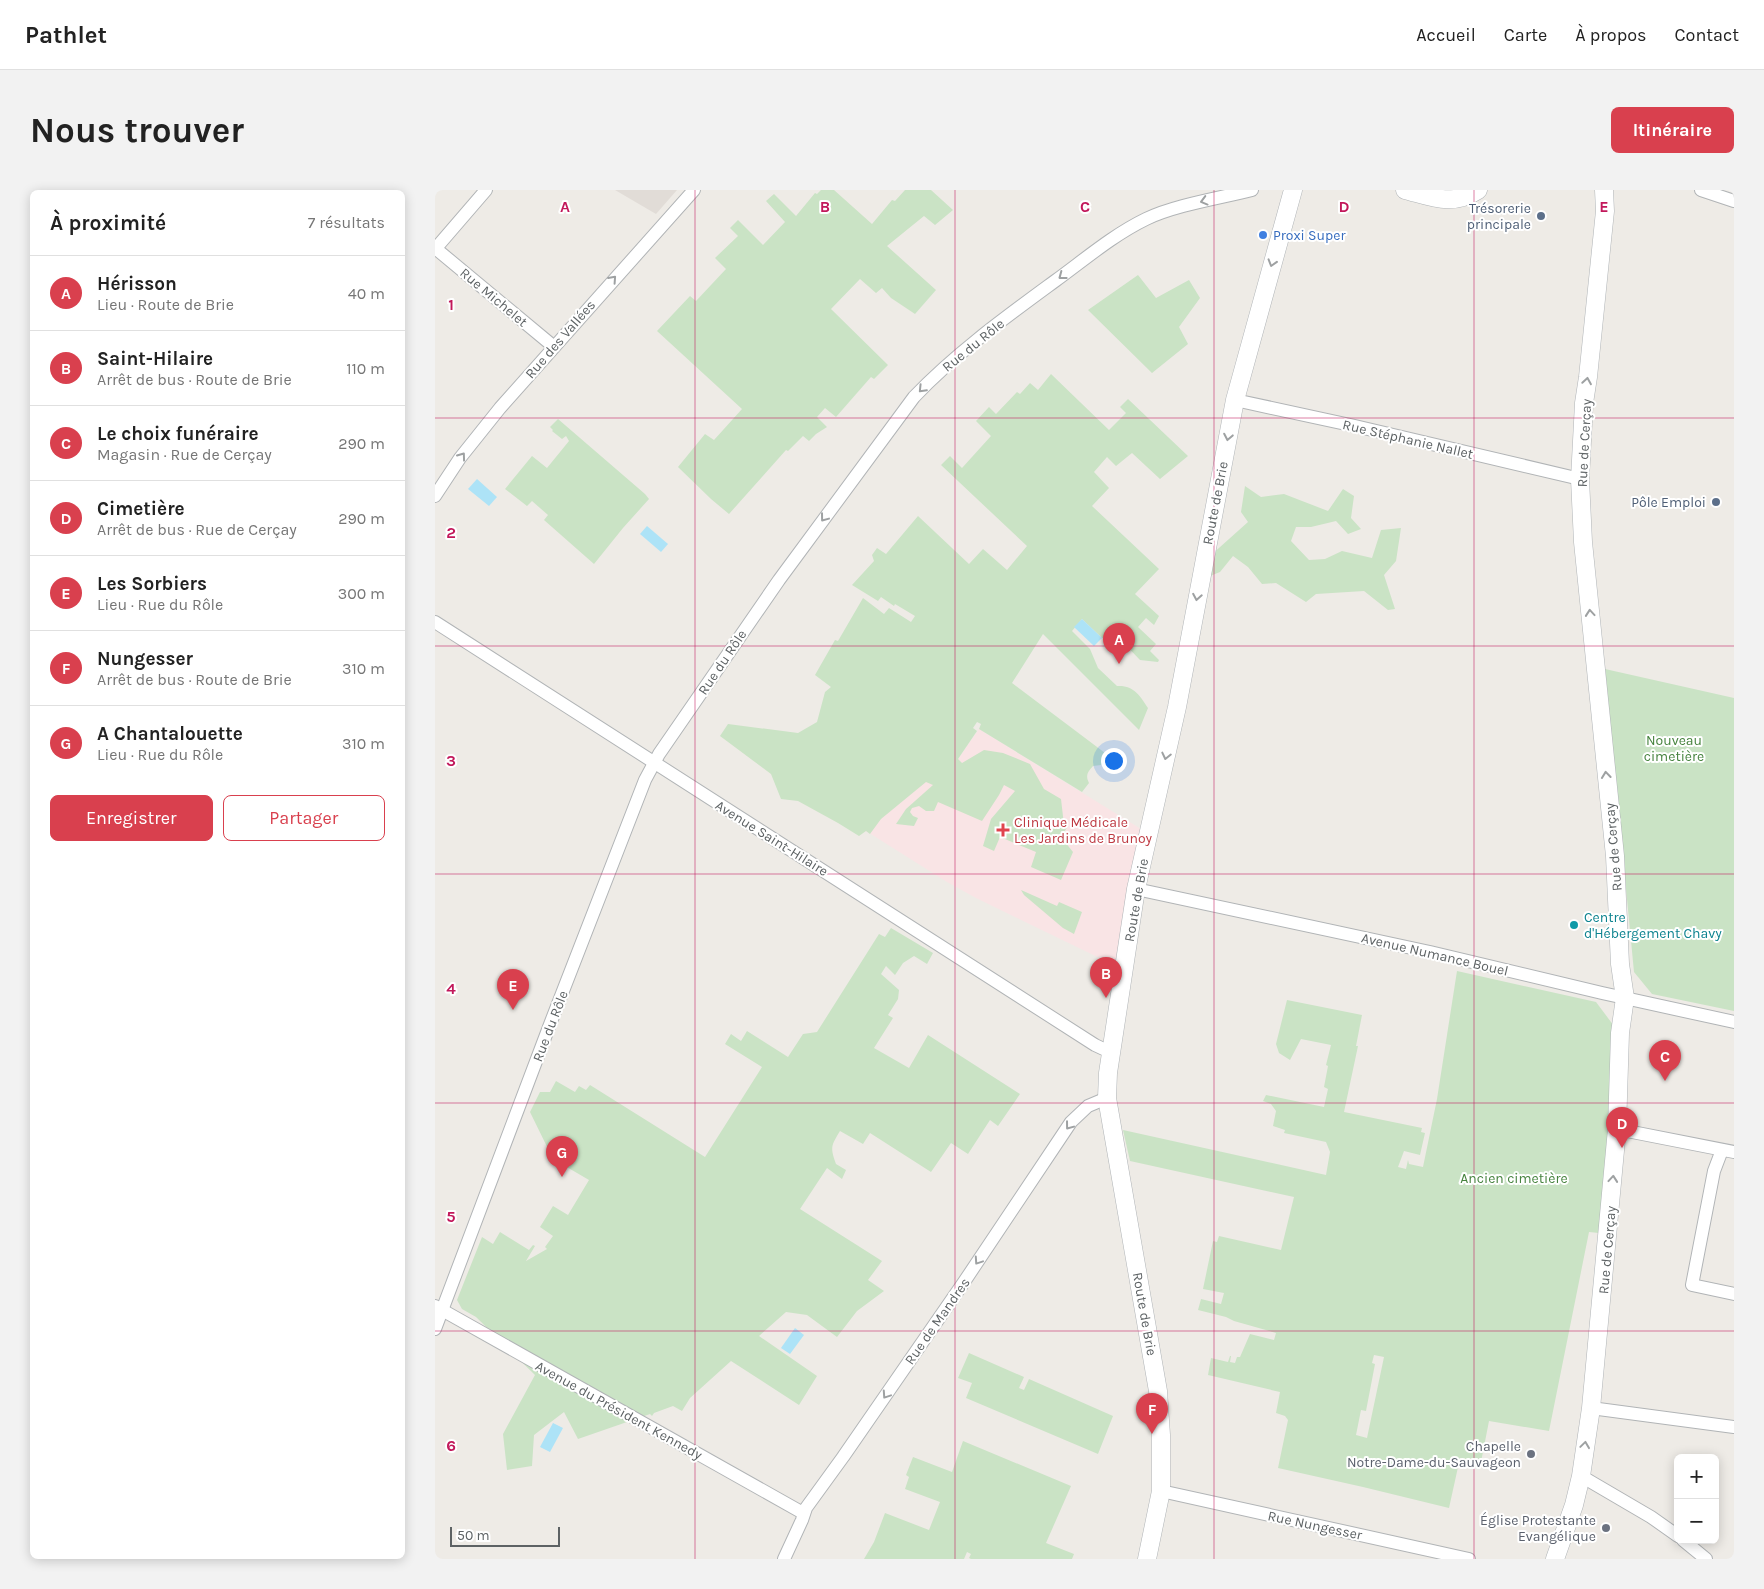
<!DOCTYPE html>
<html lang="fr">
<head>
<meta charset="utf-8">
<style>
  body { margin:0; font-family:Karla,sans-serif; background:#f2f2f2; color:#222 }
  .controls { position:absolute; right:15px; bottom:15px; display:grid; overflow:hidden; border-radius:8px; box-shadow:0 2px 12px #0003 }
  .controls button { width:45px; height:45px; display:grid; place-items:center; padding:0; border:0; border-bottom:1px solid #e0e0e0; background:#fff; color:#222; font:25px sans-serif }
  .scale { position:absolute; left:15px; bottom:12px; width:110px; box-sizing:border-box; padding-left:5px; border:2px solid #5d6264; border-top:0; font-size:14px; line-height:18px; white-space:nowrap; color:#5d6264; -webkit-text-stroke:4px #fff; paint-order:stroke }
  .you { position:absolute; left:678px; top:570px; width:18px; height:18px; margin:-12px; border:4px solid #fff; border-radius:50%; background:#1a73e8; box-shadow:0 0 0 8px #1a73e833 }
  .badge { display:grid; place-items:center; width:32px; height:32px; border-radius:50%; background:#d9404e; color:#fff; font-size:16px; font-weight:700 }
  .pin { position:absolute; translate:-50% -41px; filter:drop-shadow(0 1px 2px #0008) }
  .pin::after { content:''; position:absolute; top:26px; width:18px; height:15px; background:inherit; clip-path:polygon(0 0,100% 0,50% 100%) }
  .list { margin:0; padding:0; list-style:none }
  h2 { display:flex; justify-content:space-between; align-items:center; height:65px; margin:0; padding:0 20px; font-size:21px }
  h2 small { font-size:16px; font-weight:400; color:#767676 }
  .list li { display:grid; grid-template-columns:32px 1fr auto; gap:15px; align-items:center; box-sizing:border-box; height:75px; padding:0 20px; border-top:1px solid #e0e0e0 }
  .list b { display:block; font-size:19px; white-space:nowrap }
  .list p { margin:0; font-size:16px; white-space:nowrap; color:#767676 }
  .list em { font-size:16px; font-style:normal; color:#767676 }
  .actions { display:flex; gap:10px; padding:15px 20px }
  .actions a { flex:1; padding:11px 0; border:1px solid #d9404e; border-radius:8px; text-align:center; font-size:18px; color:#d9404e }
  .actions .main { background:#d9404e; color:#fff }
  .map { position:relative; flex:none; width:1299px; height:1369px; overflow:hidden; border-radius:8px }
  header { display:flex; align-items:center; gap:30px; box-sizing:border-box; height:70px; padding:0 25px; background:#fff; border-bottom:1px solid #e0e0e0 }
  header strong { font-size:24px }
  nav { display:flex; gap:28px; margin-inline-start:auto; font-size:18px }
  .intro { display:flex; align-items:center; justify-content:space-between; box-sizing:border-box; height:120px; padding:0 30px }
  h1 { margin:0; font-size:35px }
  .button { padding:12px 22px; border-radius:8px; background:#d9404e; color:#fff; font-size:18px; font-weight:700 }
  main { display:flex; gap:30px; padding:0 30px }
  aside { flex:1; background:#fff; border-radius:8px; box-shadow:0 2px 12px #0003 }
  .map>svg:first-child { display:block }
</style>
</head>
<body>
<header>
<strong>Pathlet</strong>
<nav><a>Accueil</a><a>Carte</a><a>À propos</a><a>Contact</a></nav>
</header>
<div class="intro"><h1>Nous trouver</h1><a class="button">Itinéraire</a></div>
<main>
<aside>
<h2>À proximité<small>7 résultats</small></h2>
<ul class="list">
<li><span class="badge">A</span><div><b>Hérisson</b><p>Lieu · Route de Brie</p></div><em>40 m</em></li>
<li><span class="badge">B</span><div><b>Saint-Hilaire</b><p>Arrêt de bus · Route de Brie</p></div><em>110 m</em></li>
<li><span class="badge">C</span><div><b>Le choix funéraire</b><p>Magasin · Rue de Cerçay</p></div><em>290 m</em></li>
<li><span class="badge">D</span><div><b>Cimetière</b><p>Arrêt de bus · Rue de Cerçay</p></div><em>290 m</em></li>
<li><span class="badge">E</span><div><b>Les Sorbiers</b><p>Lieu · Rue du Rôle</p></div><em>300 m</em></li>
<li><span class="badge">F</span><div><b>Nungesser</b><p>Arrêt de bus · Route de Brie</p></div><em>310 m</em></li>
<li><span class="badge">G</span><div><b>A Chantalouette</b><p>Lieu · Rue du Rôle</p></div><em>310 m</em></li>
</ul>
<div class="actions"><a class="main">Enregistrer</a><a>Partager</a></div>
</aside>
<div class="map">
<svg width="1299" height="1369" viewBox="0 0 1299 1369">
  <rect width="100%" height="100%" fill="#eeebe6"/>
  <path fill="#e1dcd7" d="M 180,0 L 242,0 L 221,24 Z"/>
  <path fill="#f9e4e5" d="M 406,504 L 519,575 L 544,539 L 706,639 L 681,776 L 541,708 L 512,692 L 431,641 Z"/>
  <g fill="#cae3c5" fill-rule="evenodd">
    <path d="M 386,0 L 399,0 L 437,34 L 457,10 L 460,11 L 470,0 L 496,0 L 518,20 L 500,35 L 489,26 L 452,56 L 501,100 L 480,124 L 456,108 L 447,98 L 441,103 L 425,89 L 396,119 L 453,175 L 439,189 L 436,187 L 401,227 L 390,218 L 382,227 L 392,237 L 381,244 L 374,251 L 368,246 L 353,261 L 351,260 L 294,324 L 276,309 L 243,277 L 270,244 L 279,250 L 307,219 L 222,141 L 255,106 L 261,111 L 291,79 L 280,68 L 303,46 L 295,38 L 303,30 L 328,55 L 350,32 L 331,11 L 339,4 L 361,26 L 380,3 L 382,4 Z"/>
    <path d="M 703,85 L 721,108 L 754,90 L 765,108 L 744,137 L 753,154 L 717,183 L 653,120 Z"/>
    <path d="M 616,184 L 674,240 L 691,223 L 685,217 L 693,209 L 753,266 L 725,289 L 697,263 L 681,276 L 672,267 L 659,282 L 674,298 L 657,316 L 724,379 L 700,404 L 724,426 L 719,435 L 711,428 L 703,437 L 721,454 L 715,461 L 724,470 L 723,472 L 705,470 L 682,446 L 667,448 L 647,429 L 637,441 L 655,459 L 663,478 L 682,496 C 699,495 705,506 713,518 L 704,540 L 608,444 L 577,493 L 674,566 L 666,575 L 658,576 C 653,582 650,585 654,593 L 647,602 L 544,539 L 546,534 L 542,532 L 538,538 L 542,541 L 523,569 L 527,573 L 549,560 L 568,563 L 595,574 L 609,599 L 626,609 L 629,635 L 633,636 L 626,647 L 638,662 L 626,690 L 596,677 L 601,662 L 565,647 L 559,661 L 548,656 L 556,629 L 580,601 L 569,595 L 564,605 L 547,631 L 503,612 L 499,621 L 491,621 L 484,616 L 477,618 L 475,622 L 478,626 L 483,628 L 479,636 L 461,634 L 471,619 L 498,595 L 491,592 L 446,629 L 435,644 L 431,641 L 424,646 L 403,633 L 363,611 L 346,609 L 336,584 L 285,546 L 293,534 L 363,543 L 382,532 L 390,502 L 396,497 L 380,485 L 400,450 L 403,451 L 428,408 L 449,424 L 454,418 L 476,432 L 480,426 L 460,414 L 459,416 L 446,407 L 443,411 L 417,395 L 439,371 L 437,365 L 442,358 L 451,364 L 483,326 L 534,374 L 548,359 L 572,380 L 592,356 L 506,275 L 515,266 L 527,278 L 556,246 L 541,231 L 554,217 L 561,224 L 582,202 L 585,204 L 595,193 L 603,200 Z"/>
    <path d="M 123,229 L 210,304 L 214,309 L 188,338 L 159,374 L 109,330 L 113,325 L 97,311 L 92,316 L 70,299 L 97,266 L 112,278 L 134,251 L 131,246 L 127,249 L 117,241 L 118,240 L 115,237 Z"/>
    <path d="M 810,296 L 826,307 L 849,304 L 893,321 L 908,299 L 919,306 L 916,328 L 926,339 L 913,344 L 901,331 L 876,337 L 861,337 L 856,351 L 874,370 L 890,369 L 907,361 L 937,368 L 946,340 L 966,338 L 961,371 L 949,385 L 960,419 L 953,420 L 929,401 L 881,404 L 871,412 L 841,393 L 827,394 L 813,377 L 798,366 L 785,382 L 775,386 L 775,366 L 813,332 L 806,322 Z"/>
    <path d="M 1170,479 L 1299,508 L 1299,821 L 1217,804 L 1199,782 Z"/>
    <path d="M 586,700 L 622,716 L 624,712 L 647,722 L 639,744 L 628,738 L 589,705 Z"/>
    <path d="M 456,738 L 498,763 L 492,774 L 479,766 L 468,773 L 460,785 L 451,776 L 446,784 L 464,800 L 463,809 L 453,825 L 458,828 L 439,858 L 474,878 L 493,845 L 585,904 L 563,936 L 555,930 L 533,964 L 516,953 L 496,982 L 435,943 L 428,954 L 405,941 C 396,956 395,957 401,974 L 411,980 L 407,989 L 392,978 L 365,1019 L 447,1071 L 433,1090 L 449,1101 L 422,1121 L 402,1147 L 372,1125 L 351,1122 L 324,1146 L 382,1186 L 364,1215 L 296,1171 L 255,1208 L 247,1221 L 238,1216 L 219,1223 L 217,1226 L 215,1224 L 143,1249 L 129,1222 L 99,1245 L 97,1276 L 72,1280 L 68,1244 L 100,1185 L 41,1127 L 27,1119 L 22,1110 L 47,1047 L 58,1054 L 65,1042 L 94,1060 L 98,1055 L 100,1056 L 91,1071 L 112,1059 L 110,1057 L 118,1046 L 105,1037 L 118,1016 L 133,1025 L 154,990 L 118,969 L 95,922 L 105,902 L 115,902 L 121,891 L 140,902 L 144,896 L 151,900 L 155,895 L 270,967 L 327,877 L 290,854 L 296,844 L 306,851 L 312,841 L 353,867 L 368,844 L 382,842 L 444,744 L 450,747 Z"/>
    <path d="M 1022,781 L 1161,812 L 1179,836 L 1177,916 L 1164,1043 L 1154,1042 L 1114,1241 L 1054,1231 L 1046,1272 L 1025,1268 L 1014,1318 L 928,1297 L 843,1278 L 853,1230 L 850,1226 L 841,1223 L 845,1202 L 773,1185 L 776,1168 L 793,1172 L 795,1166 L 796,1166 L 795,1172 L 800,1173 L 802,1167 L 805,1167 L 815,1144 L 839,1150 L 841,1143 L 799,1131 L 791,1127 L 763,1120 L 766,1109 L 786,1114 L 789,1103 L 768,1099 L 778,1051 L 782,1052 L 784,1046 L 846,1060 L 859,1007 L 695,971 L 688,940 L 891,985 L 895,962 L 891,952 L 849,943 L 850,940 L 838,936 L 841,921 L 836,914 L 828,911 L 831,905 L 889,917 L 893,899 L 889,897 L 893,876 L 891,875 L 896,855 L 866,849 L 855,870 L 844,863 L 841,854 L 852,810 L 927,825 L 921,856 L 923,856 L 909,922 L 987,938 L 986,942 L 990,943 L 985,965 L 969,961 L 963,977 L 971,979 L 973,970 L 974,974 L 988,977 L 1002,909 ZM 939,1165 L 949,1167 L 932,1248 L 921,1245 L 926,1220 L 931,1221 L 940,1174 L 937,1173 Z"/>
    <path d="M 534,1163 L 589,1187 L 584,1198 L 589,1200 L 594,1189 L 678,1226 L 663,1264 L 531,1208 L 537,1193 L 523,1188 Z"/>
    <path d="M 528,1251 L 636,1296 L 611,1353 L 639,1364 L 637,1369 L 536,1369 L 534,1368 L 536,1364 L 532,1362 L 529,1369 L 429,1369 L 439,1352 L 450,1323 L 494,1340 L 505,1312 L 470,1299 L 474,1287 L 471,1285 L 478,1267 L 517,1282 Z"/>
  </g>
  <g fill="#ade3f7">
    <path d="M 42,289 L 62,307 L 54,316 L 33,299 Z"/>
    <path d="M 212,336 L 233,354 L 226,362 L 205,344 Z"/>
    <path d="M 647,429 L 667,448 L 659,456 L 639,437 Z"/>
    <path d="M 360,1138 L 369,1145 L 355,1164 L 346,1158 Z"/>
    <path d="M 118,1233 L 128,1238 L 115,1262 L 105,1257 Z"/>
  </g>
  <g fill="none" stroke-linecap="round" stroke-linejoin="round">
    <g stroke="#b1b4b6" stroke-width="14">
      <g id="street">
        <path d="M 1266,0 L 1299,11"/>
        <path d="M 0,58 L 118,156"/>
        <path d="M 1,58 L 51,0"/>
        <path d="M 800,210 L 920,236 L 1145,289"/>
        <path d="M 0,306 L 25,268 L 65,218 L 259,0"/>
        <path d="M 0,432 L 660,855 L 675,862"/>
        <path d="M 701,699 L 995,762 L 1167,803 L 1299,832"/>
        <path d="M 1182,939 L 1299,962"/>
        <path d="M 1287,960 L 1279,981 L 1257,1095 L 1299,1104"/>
        <path d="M 0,1116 L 368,1323"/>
        <path d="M 0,1139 L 114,837 L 210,590 L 224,564 L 344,390 L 479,207 C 521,163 571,127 620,91 C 649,70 678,45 711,29 C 740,15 785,8 817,0"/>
        <path d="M 1156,1218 L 1299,1237"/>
        <path d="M 1146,1286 L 1216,1327 L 1243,1346"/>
        <path d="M 726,1301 L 1034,1369"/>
        <path d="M 1248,1350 L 1271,1369"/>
        <path d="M 349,1369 L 367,1330 L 371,1318 L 408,1267 L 529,1092 L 636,932 L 653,916 L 672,908"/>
      </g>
    </g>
    <g stroke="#b0b4b7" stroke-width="19">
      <g id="secondary">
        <path d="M 970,0 C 997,7 1017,17 1043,0"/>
        <path d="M 712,1369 L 726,1301 L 726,1245 L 723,1201 L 672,908 L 673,883 L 701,699 L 742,517 L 800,210 L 858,0"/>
        <path d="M 1120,1369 L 1139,1315 L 1146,1286 L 1156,1218 L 1182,939 L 1185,843 L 1190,808 L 1185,774 L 1180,666 L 1148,352 L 1145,289 L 1149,213 L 1153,187 L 1170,21 L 1169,0"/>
      </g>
    </g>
    <use href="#street" stroke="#fff" stroke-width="12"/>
    <use href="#secondary" stroke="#fff" stroke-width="18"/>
  </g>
  <defs><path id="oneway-chevron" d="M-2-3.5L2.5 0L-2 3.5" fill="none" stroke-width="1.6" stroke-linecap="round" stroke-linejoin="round" transform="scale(1.25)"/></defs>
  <g stroke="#9ea1a2">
    <use href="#oneway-chevron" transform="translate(769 11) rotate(165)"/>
    <use href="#oneway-chevron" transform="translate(837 73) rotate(107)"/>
    <use href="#oneway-chevron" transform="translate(627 86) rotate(143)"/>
    <use href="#oneway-chevron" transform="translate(178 89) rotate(-48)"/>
    <use href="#oneway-chevron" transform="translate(1152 191) rotate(-81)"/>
    <use href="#oneway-chevron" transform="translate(487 199) rotate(134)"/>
    <use href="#oneway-chevron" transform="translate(793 247) rotate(101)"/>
    <use href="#oneway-chevron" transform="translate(27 266) rotate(-54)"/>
    <use href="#oneway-chevron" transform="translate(389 328) rotate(127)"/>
    <use href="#oneway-chevron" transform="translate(762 407) rotate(100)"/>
    <use href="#oneway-chevron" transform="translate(1155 423) rotate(-95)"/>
    <use href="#oneway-chevron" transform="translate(731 566) rotate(103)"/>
    <use href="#oneway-chevron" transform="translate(1171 585) rotate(-96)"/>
    <use href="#oneway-chevron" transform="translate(634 936) rotate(127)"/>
    <use href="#oneway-chevron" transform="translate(1178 989) rotate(-85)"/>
    <use href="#oneway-chevron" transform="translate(543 1071) rotate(124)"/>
    <use href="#oneway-chevron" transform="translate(451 1205) rotate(124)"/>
    <use href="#oneway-chevron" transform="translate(1150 1255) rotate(-82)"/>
  </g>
  <path fill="none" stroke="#c2185b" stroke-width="1" stroke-opacity="0.55" d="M 260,0 L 260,1369M 520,0 L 520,1369M 779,0 L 779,1369M 1039,0 L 1039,1369M 0,228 L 1299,228M 0,456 L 1299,456M 0,684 L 1299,684M 0,913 L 1299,913M 0,1141 L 1299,1141"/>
  <g fill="#5c6f8a" stroke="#fff" stroke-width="2">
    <circle cx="1106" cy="26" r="5"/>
    <circle cx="1281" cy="312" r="5"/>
  </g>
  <circle fill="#3f7fe0" stroke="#fff" stroke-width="2" cx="828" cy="45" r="5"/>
  <path fill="#e0444e" stroke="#fff" stroke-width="2" d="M565.5 632.5h5v5h5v5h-5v5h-5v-5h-5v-5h5z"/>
  <circle fill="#0f9aa8" stroke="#fff" stroke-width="2" cx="1139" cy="735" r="5"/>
  <g fill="#6b7280" stroke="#fff" stroke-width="2">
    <circle cx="1096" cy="1264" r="5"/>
    <circle cx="1171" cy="1338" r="5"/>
  </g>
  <g text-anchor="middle" stroke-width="4" stroke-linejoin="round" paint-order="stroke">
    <g font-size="14" fill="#4e5e75" stroke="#fff" text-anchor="end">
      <text x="1096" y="23">Trésorerie<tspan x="1096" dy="16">principale</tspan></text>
      <text x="1271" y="317">Pôle Emploi</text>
    </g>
    <g font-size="14" fill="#366cbe" stroke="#fff" text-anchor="start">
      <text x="838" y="50">Proxi Super</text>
    </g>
    <g font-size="14" fill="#5d6264" stroke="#fff">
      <text transform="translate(59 107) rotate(40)" y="5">Rue Michelet</text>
      <text transform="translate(125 149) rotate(-49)" y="5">Rue des Vallées</text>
      <text transform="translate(538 155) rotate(-39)" y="5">Rue du Rôle</text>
      <text transform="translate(973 249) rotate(13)" y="5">Rue Stéphanie Nallet</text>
      <text transform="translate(1149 253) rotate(-87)" y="5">Rue de Cerçay</text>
      <text transform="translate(780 313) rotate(-79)" y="5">Route de Brie</text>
      <text transform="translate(287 472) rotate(-56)" y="5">Rue du Rôle</text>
      <text transform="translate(337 648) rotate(32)" y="5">Avenue Saint-Hilaire</text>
      <text transform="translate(1178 657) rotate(-95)" y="5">Rue de Cerçay</text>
      <text transform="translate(701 710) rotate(-80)" y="5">Route de Brie</text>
      <text transform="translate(1000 764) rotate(13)" y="5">Avenue Numance Bouel</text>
      <text transform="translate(115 836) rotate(-69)" y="5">Rue du Rôle</text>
      <text transform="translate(1172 1060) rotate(-85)" y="5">Rue de Cerçay</text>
      <text transform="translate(710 1124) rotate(80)" y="5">Route de Brie</text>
      <text transform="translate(502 1131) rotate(-55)" y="5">Rue de Mandres</text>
      <text transform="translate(184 1220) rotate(29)" y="5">Avenue du Président Kennedy</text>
      <text transform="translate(880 1335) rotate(12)" y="5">Rue Nungesser</text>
    </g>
    <g font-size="14" fill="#46833e" stroke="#fff">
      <text x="1239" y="555">Nouveau<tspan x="1239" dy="16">cimetière</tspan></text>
      <text x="1079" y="993">Ancien cimetière</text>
    </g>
    <g font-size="14" fill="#be3a42" stroke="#fff" text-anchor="start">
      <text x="579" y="637">Clinique Médicale<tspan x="579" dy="16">Les Jardins de Brunoy</tspan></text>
    </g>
    <g font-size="14" fill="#0d838f" stroke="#fff" text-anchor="start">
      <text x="1149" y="732">Centre<tspan x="1149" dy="16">d'Hébergement Chavy</tspan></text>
    </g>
    <g font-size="14" fill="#5b616d" stroke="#fff" text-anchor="end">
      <text x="1086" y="1261">Chapelle<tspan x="1086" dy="16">Notre-Dame-du-Sauvageon</tspan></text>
      <text x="1161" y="1335">Église Protestante<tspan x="1161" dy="16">Evangélique</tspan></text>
    </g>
  </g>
  <g font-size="16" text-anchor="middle" font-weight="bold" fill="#c2185b" stroke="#fff" stroke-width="4" stroke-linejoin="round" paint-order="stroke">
    <text x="130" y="22">A</text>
    <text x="390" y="22">B</text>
    <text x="650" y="22">C</text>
    <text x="909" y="22">D</text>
    <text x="1169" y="22">E</text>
    <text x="16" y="120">1</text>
    <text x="16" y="348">2</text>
    <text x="16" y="576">3</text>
    <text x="16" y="804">4</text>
    <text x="16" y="1032">5</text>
    <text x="16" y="1261">6</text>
  </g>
</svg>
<div class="controls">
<button>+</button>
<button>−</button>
</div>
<div class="scale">50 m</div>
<div class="you"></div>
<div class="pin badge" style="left:684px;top:474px">A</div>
<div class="pin badge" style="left:671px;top:808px">B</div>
<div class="pin badge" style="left:1230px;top:891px">C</div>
<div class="pin badge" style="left:1187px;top:958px">D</div>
<div class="pin badge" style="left:78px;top:820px">E</div>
<div class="pin badge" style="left:717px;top:1244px">F</div>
<div class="pin badge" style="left:127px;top:987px">G</div>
</div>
</main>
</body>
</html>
